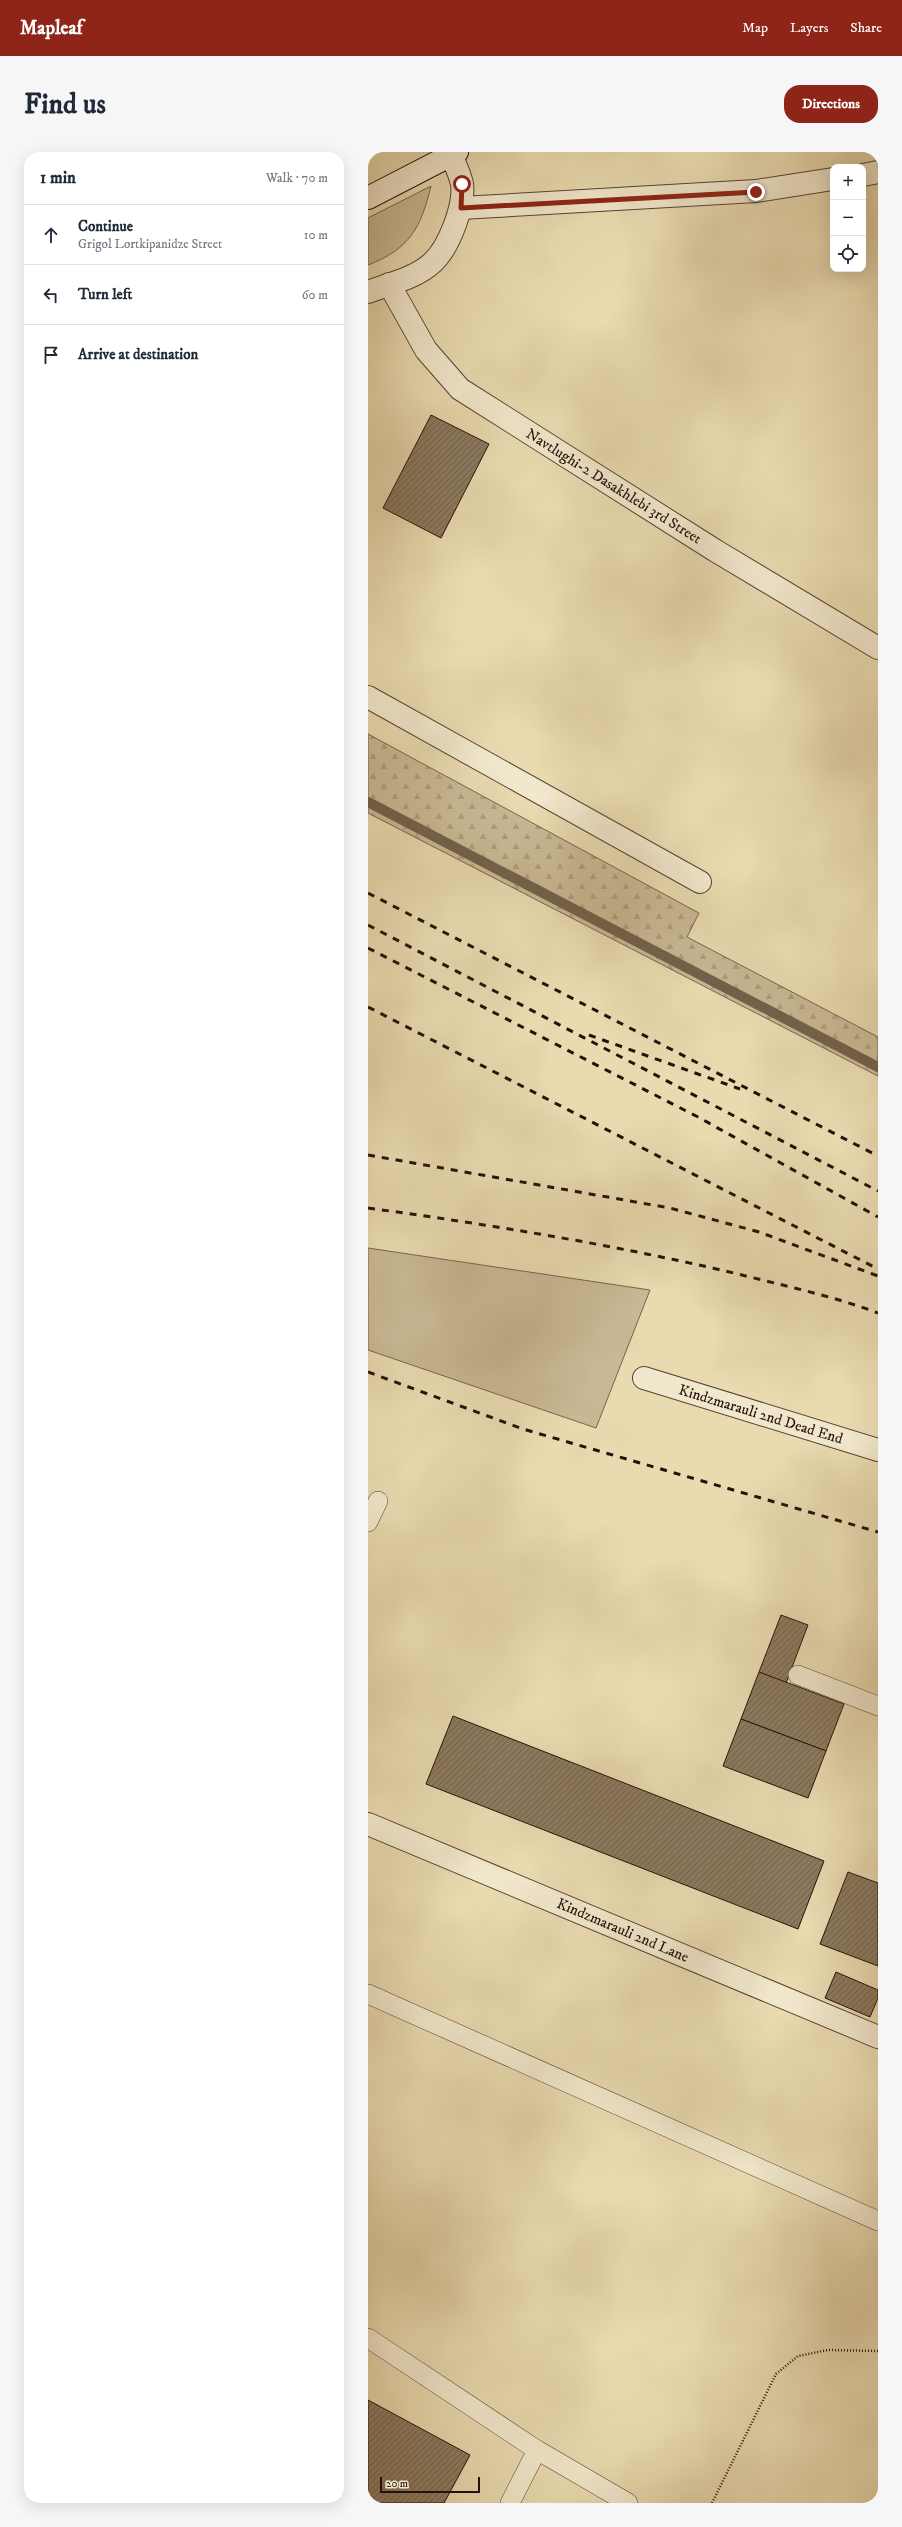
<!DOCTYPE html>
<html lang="en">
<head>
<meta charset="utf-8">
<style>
  body { margin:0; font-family:"IM FELL DW Pica",serif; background:#f6f6f7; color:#1f2937 }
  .controls { position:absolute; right:12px; top:12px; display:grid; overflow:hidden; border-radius:8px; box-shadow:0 4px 16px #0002 }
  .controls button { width:36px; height:36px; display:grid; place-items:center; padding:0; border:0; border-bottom:1px solid #e0e1e3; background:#fff; color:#1f2937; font:20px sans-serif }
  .scale { position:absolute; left:12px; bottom:10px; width:100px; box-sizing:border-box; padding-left:4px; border:2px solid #251109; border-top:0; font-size:11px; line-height:14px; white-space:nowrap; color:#251109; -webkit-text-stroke:3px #f1e7cc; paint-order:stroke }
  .stop { position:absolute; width:12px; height:12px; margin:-9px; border:3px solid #8f2418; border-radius:50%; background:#fff }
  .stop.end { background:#8f2418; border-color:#fff; box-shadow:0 1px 4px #0008 }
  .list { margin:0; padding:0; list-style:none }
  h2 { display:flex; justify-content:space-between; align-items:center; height:52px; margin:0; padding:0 16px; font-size:17px }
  h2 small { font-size:13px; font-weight:400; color:#747a83 }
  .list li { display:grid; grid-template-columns:26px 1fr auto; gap:12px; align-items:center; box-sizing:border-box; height:60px; padding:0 16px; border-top:1px solid #e0e1e3 }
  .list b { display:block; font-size:15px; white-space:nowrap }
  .list p { margin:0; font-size:13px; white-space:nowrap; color:#747a83 }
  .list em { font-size:13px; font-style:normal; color:#747a83 }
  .icon { flex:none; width:22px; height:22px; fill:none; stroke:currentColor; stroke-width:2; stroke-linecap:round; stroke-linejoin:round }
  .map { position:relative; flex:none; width:510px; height:2351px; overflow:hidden; border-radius:16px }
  header { display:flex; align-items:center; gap:24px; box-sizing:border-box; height:56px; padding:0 20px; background:#8f2418; color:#fff }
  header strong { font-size:19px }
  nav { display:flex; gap:22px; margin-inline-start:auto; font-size:14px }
  .intro { display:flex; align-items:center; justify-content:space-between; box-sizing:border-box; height:96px; padding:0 24px }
  h1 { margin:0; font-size:28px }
  .button { padding:10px 18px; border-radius:16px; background:#8f2418; color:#fff; font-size:14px; font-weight:700 }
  main { display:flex; gap:24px; padding:0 24px }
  aside { flex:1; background:#fff; border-radius:16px; box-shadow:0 4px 16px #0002 }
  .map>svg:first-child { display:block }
</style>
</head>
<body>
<header>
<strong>Mapleaf</strong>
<nav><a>Map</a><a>Layers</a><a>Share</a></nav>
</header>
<div class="intro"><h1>Find us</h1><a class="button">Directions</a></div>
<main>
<aside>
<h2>1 min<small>Walk · 70 m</small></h2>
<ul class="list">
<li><svg class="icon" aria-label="ahead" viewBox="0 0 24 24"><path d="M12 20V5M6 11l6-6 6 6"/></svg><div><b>Continue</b><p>Grigol Lortkipanidze Street</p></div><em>10 m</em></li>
<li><svg class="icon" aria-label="left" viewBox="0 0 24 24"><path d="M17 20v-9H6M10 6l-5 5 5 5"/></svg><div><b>Turn left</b></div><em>60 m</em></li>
<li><svg class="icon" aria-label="arrive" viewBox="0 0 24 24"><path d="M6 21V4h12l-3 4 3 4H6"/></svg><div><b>Arrive at destination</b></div></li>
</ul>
</aside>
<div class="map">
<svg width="510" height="2351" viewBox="0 0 510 2351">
  <defs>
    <pattern id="forest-firs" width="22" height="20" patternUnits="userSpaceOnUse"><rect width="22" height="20" fill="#c8b894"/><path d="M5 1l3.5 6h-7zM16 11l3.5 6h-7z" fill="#ac9d7e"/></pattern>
    <pattern id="building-hatch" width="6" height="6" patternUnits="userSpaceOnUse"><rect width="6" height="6" fill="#8b7a60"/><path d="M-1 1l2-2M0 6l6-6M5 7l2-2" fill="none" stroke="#71634d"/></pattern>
  </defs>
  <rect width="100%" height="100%" fill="#e9dab0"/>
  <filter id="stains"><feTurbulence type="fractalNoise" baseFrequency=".005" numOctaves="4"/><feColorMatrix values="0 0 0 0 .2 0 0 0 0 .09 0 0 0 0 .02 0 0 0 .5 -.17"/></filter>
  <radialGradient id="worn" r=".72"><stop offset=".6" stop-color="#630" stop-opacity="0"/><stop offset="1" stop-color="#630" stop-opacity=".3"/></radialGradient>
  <g fill="#c8b894" stroke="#76644e">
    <path d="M 63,34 C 53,75 42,97 0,113 L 0,66 Z"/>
    <path d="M 0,1096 L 282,1138 L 228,1276 L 0,1198 Z"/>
  </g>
  <path fill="url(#forest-firs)" stroke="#76644e" d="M 0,582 L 331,761 L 319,785 L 510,885 L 510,924 L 0,661 Z"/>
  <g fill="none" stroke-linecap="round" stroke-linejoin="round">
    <path stroke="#72614b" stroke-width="10" d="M 0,650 L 510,915"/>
  </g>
  <g fill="url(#building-hatch)" stroke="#251109">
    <path d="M 63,263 L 121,292 L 73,386 L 15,356 Z"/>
    <path d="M 413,1463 L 440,1473 L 418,1531 L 391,1520 Z"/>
    <path d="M 391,1520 L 476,1552 L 458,1599 L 373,1567 Z"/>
    <path d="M 85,1564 L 456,1709 L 430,1777 L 58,1632 Z"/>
    <path d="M 373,1567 L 458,1599 L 440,1646 L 355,1614 Z"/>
    <path d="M 480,1720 L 510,1731 L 510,1814 L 452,1792 Z"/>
    <path d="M 468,1820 L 510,1838 L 510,1846 L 502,1865 L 457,1846 Z"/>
    <path d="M 0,2248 L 102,2303 L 76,2351 L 0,2351 Z"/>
  </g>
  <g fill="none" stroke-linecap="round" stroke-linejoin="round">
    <g stroke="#564333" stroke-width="20">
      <g id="lane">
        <path d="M 0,1370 L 10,1349"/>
        <path d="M 430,1523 L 510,1554"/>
        <path d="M 0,1842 L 510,2069"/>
        <path d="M 0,2186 L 169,2298 L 260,2351"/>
        <path d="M 142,2351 L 169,2298"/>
      </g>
    </g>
    <g stroke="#564333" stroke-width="24">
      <g id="street">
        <path d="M 495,23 L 510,20"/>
        <path d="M 93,56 L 388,39 L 465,27"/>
        <path d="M 21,132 L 58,198 L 92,237 L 348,399 L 510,496"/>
        <path d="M 0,140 C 21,132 48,126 64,111 C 81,96 97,53 94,32 C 92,22 87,12 83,3"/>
        <path d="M 0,545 L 332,730"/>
        <path d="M 276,1226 L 510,1298"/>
        <path d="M 0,1672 L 510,1885"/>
      </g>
    </g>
    <g stroke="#251109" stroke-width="24">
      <path id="secondary" d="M 0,46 L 89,0"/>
    </g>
    <path stroke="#251109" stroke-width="2.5" stroke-dasharray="1 2" stroke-linecap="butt" d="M 344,2351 L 408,2222 L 430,2204 L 460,2198 L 510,2199"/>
    <use href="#lane" stroke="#f1e7cc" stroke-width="19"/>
    <use href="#street" stroke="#f1e7cc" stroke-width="22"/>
    <use href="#secondary" stroke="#f1e7cc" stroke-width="22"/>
    <g stroke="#251109" stroke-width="3" stroke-dasharray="7 7" stroke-linecap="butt">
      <path d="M 0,741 L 510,1004"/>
      <path d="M 0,773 L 510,1039"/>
      <path d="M 0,796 L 330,965 L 510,1065"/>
      <path d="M 0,855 L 510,1117"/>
      <path d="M 221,883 L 372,937"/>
      <path d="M 0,1003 L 302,1056 L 391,1080 L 510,1124"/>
      <path d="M 0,1056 C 124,1073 248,1093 370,1122 C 417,1134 465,1144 510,1161"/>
      <path d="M 0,1220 L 155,1277 L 510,1380"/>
    </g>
  </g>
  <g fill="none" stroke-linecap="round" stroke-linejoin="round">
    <path stroke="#8f2418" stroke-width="5" d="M 94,32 L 93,56 L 388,40"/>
  </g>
  <g text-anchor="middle" stroke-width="4" stroke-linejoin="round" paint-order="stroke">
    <g font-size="15" fill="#251109" stroke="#f1e7cc">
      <text transform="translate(246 334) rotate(32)" y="5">Navtlughi-2 Dasakhlebi 3rd Street</text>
      <text transform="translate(393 1262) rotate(17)" y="5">Kindzmarauli 2nd Dead End</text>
      <text transform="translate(255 1778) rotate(23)" y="5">Kindzmarauli 2nd Lane</text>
    </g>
  </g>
  <rect width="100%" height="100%" filter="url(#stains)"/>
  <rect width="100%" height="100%" fill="url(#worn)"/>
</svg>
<div class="controls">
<button>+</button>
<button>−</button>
<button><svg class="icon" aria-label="locate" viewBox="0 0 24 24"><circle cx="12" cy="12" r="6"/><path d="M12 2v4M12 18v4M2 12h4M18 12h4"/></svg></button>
</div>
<div class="scale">20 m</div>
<div class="stop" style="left:94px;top:32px"></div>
<div class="stop end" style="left:388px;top:40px"></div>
</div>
</main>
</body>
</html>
